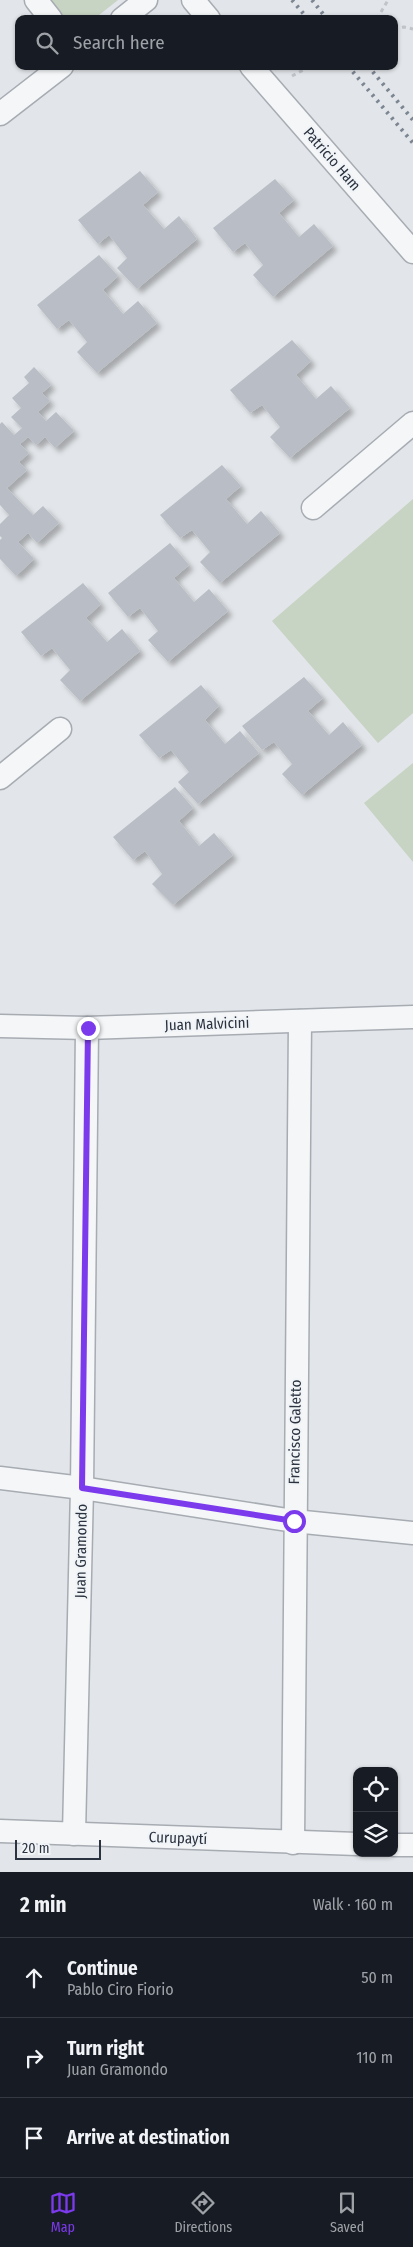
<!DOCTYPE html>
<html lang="en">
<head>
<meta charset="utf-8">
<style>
  body { margin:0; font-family:"Fira Sans Condensed",sans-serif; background:#242831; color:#f1f3f6 }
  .controls { position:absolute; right:15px; bottom:15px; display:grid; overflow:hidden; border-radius:10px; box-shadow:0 1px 4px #0004 }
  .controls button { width:45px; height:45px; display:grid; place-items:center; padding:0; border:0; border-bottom:1px solid #363941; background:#171b24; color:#f1f3f6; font:25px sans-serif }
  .scale { position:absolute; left:15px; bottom:12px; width:86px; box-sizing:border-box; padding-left:5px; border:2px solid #2b3340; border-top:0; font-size:14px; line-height:18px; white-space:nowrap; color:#2b3340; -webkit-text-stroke:4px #f1f4f7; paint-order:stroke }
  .stop { position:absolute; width:15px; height:15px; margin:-11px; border:4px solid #7c3aed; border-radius:50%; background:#fff }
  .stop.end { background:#7c3aed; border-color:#fff; box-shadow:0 1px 5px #0008 }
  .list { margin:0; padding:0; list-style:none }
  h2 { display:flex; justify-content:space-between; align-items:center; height:65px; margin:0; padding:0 20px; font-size:21px }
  h2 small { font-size:16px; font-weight:400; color:#9ea1a6 }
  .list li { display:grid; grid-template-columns:32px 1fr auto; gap:15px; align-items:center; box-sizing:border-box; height:80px; padding:0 20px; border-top:1px solid #363941 }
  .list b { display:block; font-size:19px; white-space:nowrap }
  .list p { margin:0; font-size:16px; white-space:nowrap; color:#9ea1a6 }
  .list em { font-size:16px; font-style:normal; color:#9ea1a6 }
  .icon { flex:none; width:28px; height:28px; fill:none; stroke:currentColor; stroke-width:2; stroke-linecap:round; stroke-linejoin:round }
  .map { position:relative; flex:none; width:413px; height:1872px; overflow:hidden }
  .search { position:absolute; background:#171b24; box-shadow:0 1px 4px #0004; left:15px; right:15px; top:15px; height:55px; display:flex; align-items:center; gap:12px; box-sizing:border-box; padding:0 18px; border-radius:10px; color:#9ea1a6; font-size:19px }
  .sheet { height:305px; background:#171b24 }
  nav { display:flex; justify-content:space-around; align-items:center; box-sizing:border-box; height:70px; border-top:1px solid #363941; background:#171b24; font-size:14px; color:#9ea1a6 }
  nav a { display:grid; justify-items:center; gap:2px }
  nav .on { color:#7c3aed }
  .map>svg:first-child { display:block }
</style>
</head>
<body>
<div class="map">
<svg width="413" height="1872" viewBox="0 0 413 1872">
  <defs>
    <filter id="shadow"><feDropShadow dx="4.5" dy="4.5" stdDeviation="2.5" flood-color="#0004"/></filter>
  </defs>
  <rect width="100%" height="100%" fill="#e2e5e9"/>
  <g fill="#c7d3c3">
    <path d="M 27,0 L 118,0 L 94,19 L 42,19 Z"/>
    <path d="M 413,499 L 413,713 L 378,743 L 272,621 Z"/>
    <path d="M 413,763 L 413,862 L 364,803 Z"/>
  </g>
  <g fill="#b9bec6" filter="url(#shadow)">
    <path d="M 140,171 L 158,192 L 143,205 L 164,229 L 179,216 L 197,239 L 137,289 L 117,268 L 127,258 L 109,235 L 98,244 L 78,220 Z"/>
    <path d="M 275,179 L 294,200 L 279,213 L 299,237 L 314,224 L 333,246 L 273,297 L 253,275 L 263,265 L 245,243 L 233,252 L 213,228 Z"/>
    <path d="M 99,255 L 118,276 L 103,290 L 123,314 L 138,301 L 157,323 L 97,373 L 77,352 L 87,342 L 69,320 L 57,329 L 37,305 Z"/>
    <path d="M 292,340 L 311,361 L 296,375 L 316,399 L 331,386 L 350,408 L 290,458 L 270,437 L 280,427 L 262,405 L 250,413 L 230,390 Z"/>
    <path d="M 34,367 L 51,385 L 42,393 L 50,401 L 38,412 L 46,421 L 56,412 L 74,431 L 55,448 L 45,437 L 36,445 L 28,437 L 20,444 L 29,453 L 19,462 L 27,470 L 7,488 L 33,515 L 43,506 L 59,523 L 37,543 L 28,533 L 18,542 L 34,559 L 16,576 L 0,559 L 0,540 L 2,538 L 0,536 L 0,524 L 9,515 L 0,505 L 0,424 L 2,422 L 14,435 L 22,428 L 11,417 L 21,408 L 12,398 L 29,383 L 24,377 Z"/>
    <path d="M 222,465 L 241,486 L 226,499 L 247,524 L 261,511 L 280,533 L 220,583 L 200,562 L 210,552 L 192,530 L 180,538 L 160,515 Z"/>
    <path d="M 170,543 L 189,565 L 174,578 L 194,602 L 209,589 L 228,611 L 168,662 L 148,640 L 158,631 L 140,608 L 128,617 L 108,593 Z"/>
    <path d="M 83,583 L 101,604 L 86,618 L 107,642 L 122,629 L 140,651 L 80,701 L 60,680 L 70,670 L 52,648 L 41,656 L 21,632 Z"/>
    <path d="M 304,677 L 323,698 L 308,711 L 329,735 L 343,722 L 362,745 L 302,795 L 282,774 L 292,764 L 274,742 L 262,750 L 242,726 Z"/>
    <path d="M 201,685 L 219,706 L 205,720 L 225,744 L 240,731 L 259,753 L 198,804 L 178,782 L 189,772 L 171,750 L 159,758 L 139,735 Z"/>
    <path d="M 175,787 L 193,808 L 179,821 L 199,846 L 214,833 L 233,855 L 173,905 L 152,884 L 162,874 L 145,851 L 133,860 L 113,837 Z"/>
  </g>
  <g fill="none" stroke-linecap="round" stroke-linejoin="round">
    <g stroke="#a7acb3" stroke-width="25">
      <g id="minor">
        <path d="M 36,0 L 51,19"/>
        <path d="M 193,0 L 209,19"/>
        <path d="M 122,19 L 146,0"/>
        <path d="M 251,66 L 413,252"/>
        <path d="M 0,114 L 62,66"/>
        <path d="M 313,508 L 413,423"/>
        <path d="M 0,778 L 60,729"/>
        <path d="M 0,1026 L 87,1028 L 413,1017"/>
        <path d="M 0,1478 L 82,1488 L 294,1521 L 413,1533"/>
        <path d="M 0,1831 L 357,1844"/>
        <path d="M 74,1834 L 82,1488 L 87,1028"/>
        <path d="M 293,1843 L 300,1021"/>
        <path d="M 394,1845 L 413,1845"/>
      </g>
    </g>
    <g stroke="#c0c3c8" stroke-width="3" stroke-dasharray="4 4" stroke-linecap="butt">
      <path d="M 377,19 L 388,0"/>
      <path d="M 394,28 L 404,27 L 413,29"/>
      <path d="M 292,76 L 311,66"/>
    </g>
    <use href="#minor" stroke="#f4f6f8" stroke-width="22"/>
    <g stroke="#7c8592" stroke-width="4" stroke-dasharray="2.5 5" stroke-linecap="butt">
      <path d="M 292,0 L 308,19"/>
      <path d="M 312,0 L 327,19"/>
      <path d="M 348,66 L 413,143"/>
      <path d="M 368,66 L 413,120"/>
    </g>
  </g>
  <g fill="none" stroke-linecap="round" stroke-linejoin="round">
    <path stroke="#7c3aed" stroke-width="6" d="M 88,1028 L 82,1488 L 294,1521"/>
  </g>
  <g text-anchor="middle" stroke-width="4" stroke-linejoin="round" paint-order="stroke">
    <g font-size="15" fill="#2b3340" stroke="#f1f4f7">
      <text transform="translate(332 159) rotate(49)" y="5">Patricio Ham</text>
      <text transform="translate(207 1024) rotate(-2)" y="5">Juan Malvicini</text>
      <text transform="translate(295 1432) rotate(-89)" y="5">Francisco Galetto</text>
      <text transform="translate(81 1551) rotate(-89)" y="5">Juan Gramondo</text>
      <text transform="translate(178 1838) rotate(2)" y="5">Curupaytí</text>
    </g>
  </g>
</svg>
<div class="controls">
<button><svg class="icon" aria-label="locate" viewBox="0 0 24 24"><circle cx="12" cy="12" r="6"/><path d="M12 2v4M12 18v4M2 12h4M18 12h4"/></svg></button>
<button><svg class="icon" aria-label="layers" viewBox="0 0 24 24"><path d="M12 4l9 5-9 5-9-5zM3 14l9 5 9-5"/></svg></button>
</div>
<div class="scale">20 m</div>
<div class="stop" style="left:294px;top:1521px"></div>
<div class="stop end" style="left:88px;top:1028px"></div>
<div class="search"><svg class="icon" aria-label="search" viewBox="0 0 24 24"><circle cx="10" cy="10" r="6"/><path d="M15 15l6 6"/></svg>Search here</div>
</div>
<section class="sheet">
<h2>2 min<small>Walk · 160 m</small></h2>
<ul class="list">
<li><svg class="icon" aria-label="ahead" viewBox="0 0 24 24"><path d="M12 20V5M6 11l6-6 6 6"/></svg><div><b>Continue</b><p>Pablo Ciro Fiorio</p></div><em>50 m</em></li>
<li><svg class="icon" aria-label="right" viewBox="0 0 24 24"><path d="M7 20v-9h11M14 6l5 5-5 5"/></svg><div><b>Turn right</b><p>Juan Gramondo</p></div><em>110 m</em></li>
<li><svg class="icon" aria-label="arrive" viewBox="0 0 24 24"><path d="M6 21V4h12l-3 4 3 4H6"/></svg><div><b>Arrive at destination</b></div></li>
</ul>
</section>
<nav>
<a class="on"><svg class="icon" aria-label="map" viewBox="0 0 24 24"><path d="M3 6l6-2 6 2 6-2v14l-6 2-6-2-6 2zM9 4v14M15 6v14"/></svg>Map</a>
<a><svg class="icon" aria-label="directions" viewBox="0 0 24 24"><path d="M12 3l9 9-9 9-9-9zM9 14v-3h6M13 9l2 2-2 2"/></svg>Directions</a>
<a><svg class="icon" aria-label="saved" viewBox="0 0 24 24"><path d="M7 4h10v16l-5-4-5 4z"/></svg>Saved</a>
</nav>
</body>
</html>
